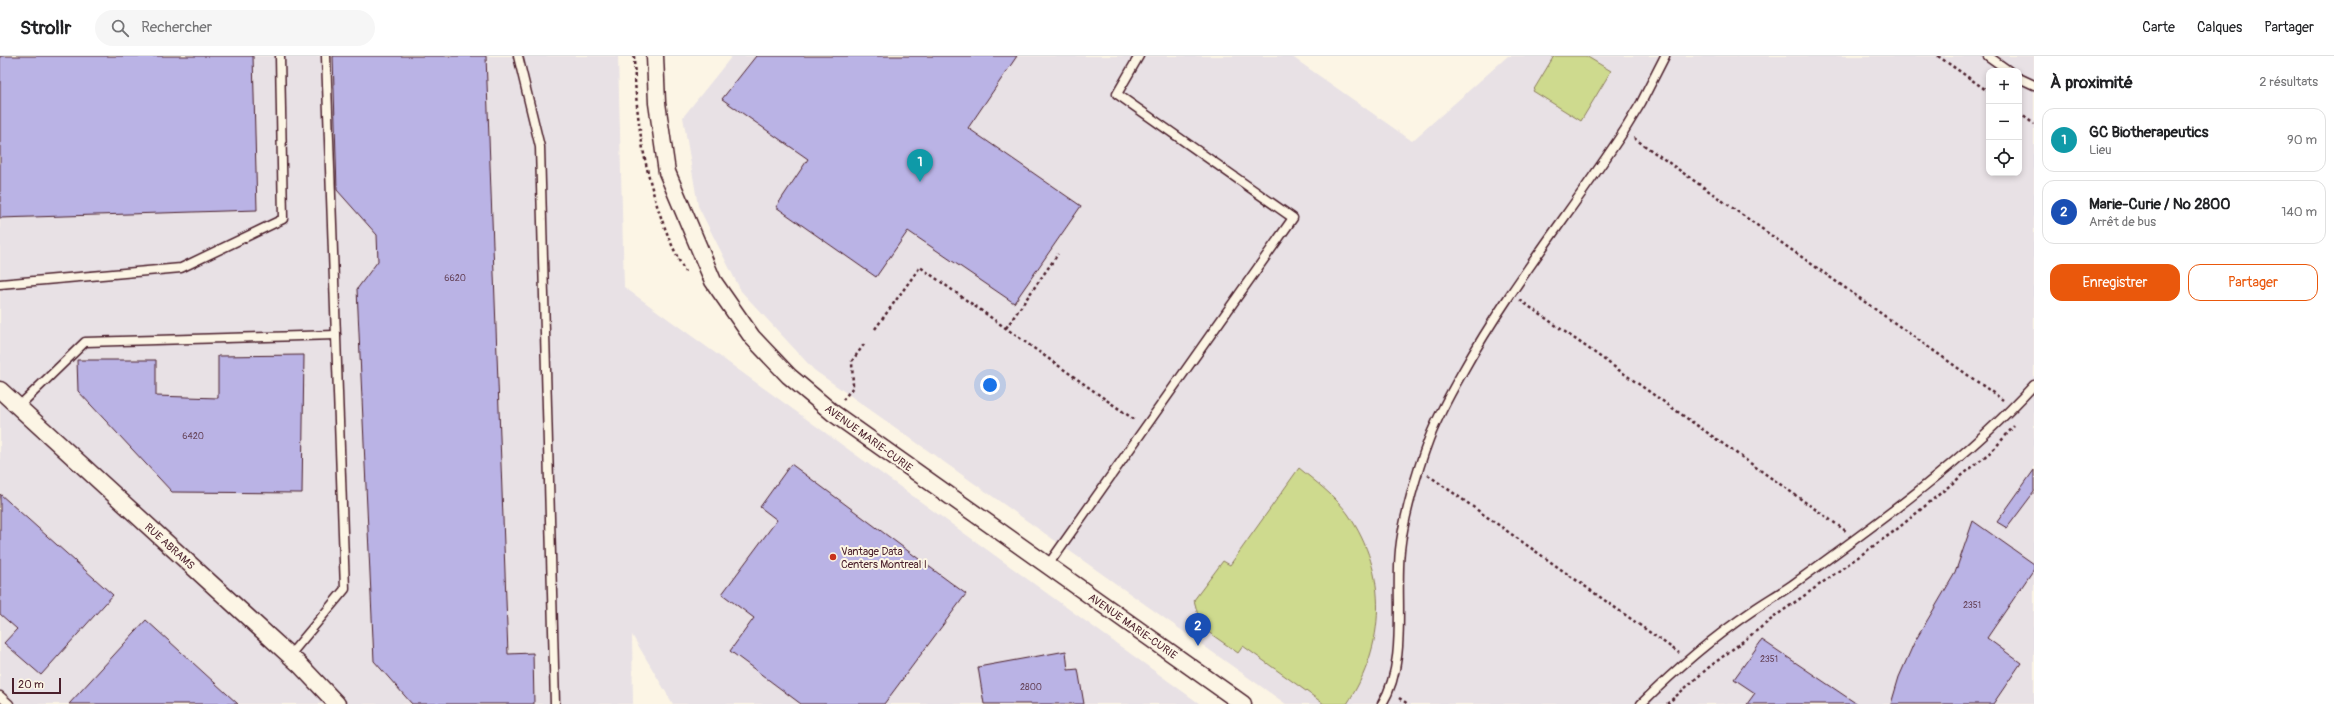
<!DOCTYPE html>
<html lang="fr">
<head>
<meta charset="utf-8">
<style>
  body { margin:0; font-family:Pangolin,sans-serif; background:#f6f6f6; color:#202124 }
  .controls { position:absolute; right:12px; top:12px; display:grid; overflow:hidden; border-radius:8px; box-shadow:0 2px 6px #0003 }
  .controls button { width:36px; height:36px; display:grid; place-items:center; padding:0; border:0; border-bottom:1px solid #e0e0e0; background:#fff; color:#202124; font:20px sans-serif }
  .scale { position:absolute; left:12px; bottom:10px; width:49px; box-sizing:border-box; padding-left:4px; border:2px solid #4a1f2b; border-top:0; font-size:11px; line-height:14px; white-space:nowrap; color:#4a1f2b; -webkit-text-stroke:3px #fcf5e5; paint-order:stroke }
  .you { position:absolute; left:990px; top:329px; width:14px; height:14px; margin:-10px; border:3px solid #fff; border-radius:50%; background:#1a73e8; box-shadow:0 0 0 6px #1a73e833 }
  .badge { display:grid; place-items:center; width:26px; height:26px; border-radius:50%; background:#ea580c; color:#fff; font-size:13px; font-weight:700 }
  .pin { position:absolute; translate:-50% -33px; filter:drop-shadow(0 1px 2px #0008) }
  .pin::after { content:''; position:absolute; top:21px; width:14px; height:12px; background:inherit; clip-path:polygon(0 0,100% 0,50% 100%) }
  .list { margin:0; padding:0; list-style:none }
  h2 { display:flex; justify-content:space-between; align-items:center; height:52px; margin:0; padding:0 16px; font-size:17px }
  h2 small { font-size:13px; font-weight:400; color:#757577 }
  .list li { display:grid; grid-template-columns:26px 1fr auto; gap:12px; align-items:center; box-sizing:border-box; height:64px; margin:0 8px 8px; padding:0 8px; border:1px solid #e0e0e0; border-radius:12px }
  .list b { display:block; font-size:15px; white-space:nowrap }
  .list p { margin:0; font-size:13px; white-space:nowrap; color:#757577 }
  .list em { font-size:13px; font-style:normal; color:#757577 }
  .actions { display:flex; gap:8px; padding:12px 16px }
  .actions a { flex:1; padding:9px 0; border:1px solid #ea580c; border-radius:12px; text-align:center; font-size:14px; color:#ea580c }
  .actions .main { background:#ea580c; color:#fff }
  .icon { flex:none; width:22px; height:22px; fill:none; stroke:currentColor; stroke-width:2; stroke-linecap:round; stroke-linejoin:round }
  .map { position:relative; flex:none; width:2034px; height:648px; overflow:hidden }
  header { display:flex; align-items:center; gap:24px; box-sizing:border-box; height:56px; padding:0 20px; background:#fff; border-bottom:1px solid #e0e0e0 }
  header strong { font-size:19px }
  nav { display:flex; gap:22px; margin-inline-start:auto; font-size:14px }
  .search { width:280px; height:36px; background:#f6f6f6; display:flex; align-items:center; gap:10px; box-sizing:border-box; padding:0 14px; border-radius:22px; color:#757577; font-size:15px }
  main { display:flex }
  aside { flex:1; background:#fff }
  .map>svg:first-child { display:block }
</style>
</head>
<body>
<header>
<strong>Strollr</strong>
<div class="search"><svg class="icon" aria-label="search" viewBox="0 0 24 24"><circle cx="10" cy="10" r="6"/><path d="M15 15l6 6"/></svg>Rechercher</div>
<nav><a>Carte</a><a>Calques</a><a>Partager</a></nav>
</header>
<main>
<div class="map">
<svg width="2034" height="648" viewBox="0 0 2034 648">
  <rect width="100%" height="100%" fill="#fcf5e5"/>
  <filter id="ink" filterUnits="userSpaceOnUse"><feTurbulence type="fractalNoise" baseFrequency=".025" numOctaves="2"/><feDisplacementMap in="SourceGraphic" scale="8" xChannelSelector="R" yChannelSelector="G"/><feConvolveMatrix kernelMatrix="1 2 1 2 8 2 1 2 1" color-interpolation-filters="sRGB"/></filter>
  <g filter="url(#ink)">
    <g fill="#e8e1e5" fill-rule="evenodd">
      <path d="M 0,0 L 618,0 L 624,231 L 1200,648 L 673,648 L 632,579 L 633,648 L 0,648 Z"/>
      <path d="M 732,0 L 1291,0 L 1412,85 L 1508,0 L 2034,0 L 2034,648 L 1286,648 L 814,314 L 741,235 L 698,150 L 683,61 ZM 1989,15 L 2019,15 L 2019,117 L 1989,117 Z"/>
    </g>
    <g fill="#ceda8e" stroke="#8c7c5c">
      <path d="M 1554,0 L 1586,0 L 1611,15 L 1581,65 L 1533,35 Z"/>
      <path d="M 1299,412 C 1316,426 1335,440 1348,458 C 1389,518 1386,589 1347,648 L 1324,648 L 1243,590 L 1238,597 L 1201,571 L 1194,544 L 1223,505 L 1230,509 Z"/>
    </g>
    <g fill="#bab3e5" stroke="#4a1f2b">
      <path d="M 0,0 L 253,0 L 257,154 L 0,162 Z"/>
      <path d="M 333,0 L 486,0 L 508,598 L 533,597 L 534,648 L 412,648 L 374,605 L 357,233 L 378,205 L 377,179 L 337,134 Z"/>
      <path d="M 756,0 L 1017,0 L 968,72 L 1081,150 L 1014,247 L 908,175 L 876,221 L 776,151 L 808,103 L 722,43 Z"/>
      <path d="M 304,299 L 302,437 L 172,436 L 78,335 L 77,304 L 156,304 L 156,340 L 218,342 L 218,300 Z"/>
      <path d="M 791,408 L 966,538 L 884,648 L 801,648 L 730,595 L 754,562 L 722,538 L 777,464 L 760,451 Z"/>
      <path d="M 2034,414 L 2034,436 L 2007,472 L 1997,466 Z"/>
      <path d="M 0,438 L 113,539 L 41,619 L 4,587 L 17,573 L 0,558 Z"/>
      <path d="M 1973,465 L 2034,508 L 2034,513 L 1987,582 L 2021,607 L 1993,648 L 1891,648 L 1899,621 L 1914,587 L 1955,517 Z"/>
      <path d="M 146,564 L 238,648 L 69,648 Z"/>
      <path d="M 1762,584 L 1857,648 L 1747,648 L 1755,637 L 1734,623 Z"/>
      <path d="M 1066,595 L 1068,614 L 1078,613 L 1084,648 L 984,648 L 978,611 Z"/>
    </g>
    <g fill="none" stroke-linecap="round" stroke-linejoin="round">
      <g stroke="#4a1f2b" stroke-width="11">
        <g id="lane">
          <path d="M 518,0 L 540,91 L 555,648"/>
          <path d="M 1988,0 L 2009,15"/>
          <path d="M 2019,22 L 2034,29"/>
          <path d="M 0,228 L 181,212 L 283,163 L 280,0"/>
          <path d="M 18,351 L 85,286 L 336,279"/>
          <path d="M 1048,509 L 1293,162 L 1117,38 L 1139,0"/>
          <path d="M 290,599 L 345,533 L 326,0"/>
          <path d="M 0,640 L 9,648"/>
          <path d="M 1382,648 C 1408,606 1395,542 1400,494 C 1403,463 1418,412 1429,383 C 1438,360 1450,338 1462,317 C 1509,232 1571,156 1624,75 L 1641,47 L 1665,0"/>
          <path d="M 1641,648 C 1675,614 1712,582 1752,555 C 1765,546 1779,538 1792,529 C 1875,469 1965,405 2034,329"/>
        </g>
      </g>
      <g stroke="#4a1f2b" stroke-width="19">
        <g id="street">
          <path d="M 655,0 L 657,47 L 667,116 L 713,225 L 752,281 L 789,320 L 833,357 L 1243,648"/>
          <path d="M 0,334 L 300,609 L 337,648"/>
        </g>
      </g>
      <g stroke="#4a1f2b" stroke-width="2.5" stroke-dasharray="3 3" stroke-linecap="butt">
        <path d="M 634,0 C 636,77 649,148 685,216"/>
        <path d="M 1938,0 L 1989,36"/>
        <path d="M 2019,57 L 2034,68"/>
        <path d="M 1634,82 L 2003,344"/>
        <path d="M 1520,244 L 1846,475"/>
        <path d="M 1006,272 L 1058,198"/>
        <path d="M 875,273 L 920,211 L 1136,365"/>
        <path d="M 843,344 L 853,331 L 852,305 L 865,287"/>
        <path d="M 1428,419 L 1679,597"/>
        <path d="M 1399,642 L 1408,648"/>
        <path d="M 1667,648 L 1708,612 L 1777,559 L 1896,474 L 1994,393 L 2014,370"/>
      </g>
      <use href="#lane" stroke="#fcf5e5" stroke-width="8"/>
      <use href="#street" stroke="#fcf5e5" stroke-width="16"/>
    </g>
  </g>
  <circle fill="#c8321e" stroke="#fcf5e5" stroke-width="1.5" cx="833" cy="501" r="4"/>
  <g text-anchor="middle" stroke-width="4" stroke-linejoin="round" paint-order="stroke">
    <g font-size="9" fill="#66445a">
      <text x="455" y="225">6620</text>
      <text x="193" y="383">6420</text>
      <text x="1972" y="552">2351</text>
      <text x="1769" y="606">2351</text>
      <text x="1031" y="634">2800</text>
    </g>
    <g font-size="11" fill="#4a1f2b" stroke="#fcf5e5">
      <text transform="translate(869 382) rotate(36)" y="4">AVENUE MARIE-CURIE</text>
      <text transform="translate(170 490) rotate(42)" y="4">RUE ABRAMS</text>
      <text transform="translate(1133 570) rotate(35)" y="4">AVENUE MARIE-CURIE</text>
    </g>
    <g font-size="11" fill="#4a1f2b" stroke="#fcf5e5" text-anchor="start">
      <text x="841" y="499">Vantage Data<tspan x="841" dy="13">Centers Montreal I</tspan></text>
    </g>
  </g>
</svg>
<div class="controls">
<button>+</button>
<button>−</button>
<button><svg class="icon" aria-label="locate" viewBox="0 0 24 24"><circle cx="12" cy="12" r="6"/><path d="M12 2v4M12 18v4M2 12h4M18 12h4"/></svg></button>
</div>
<div class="scale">20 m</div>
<div class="you"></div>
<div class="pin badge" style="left:920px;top:126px;background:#0f9aa8">1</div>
<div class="pin badge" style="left:1198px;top:590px;background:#1a4fb4">2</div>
</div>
<aside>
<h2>À proximité<small>2 résultats</small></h2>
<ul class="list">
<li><span class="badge" style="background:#0f9aa8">1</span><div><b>GC Biotherapeutics</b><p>Lieu</p></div><em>90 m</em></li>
<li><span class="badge" style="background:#1a4fb4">2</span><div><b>Marie-Curie / No 2800</b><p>Arrêt de bus</p></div><em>140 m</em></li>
</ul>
<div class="actions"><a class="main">Enregistrer</a><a>Partager</a></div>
</aside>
</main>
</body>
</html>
